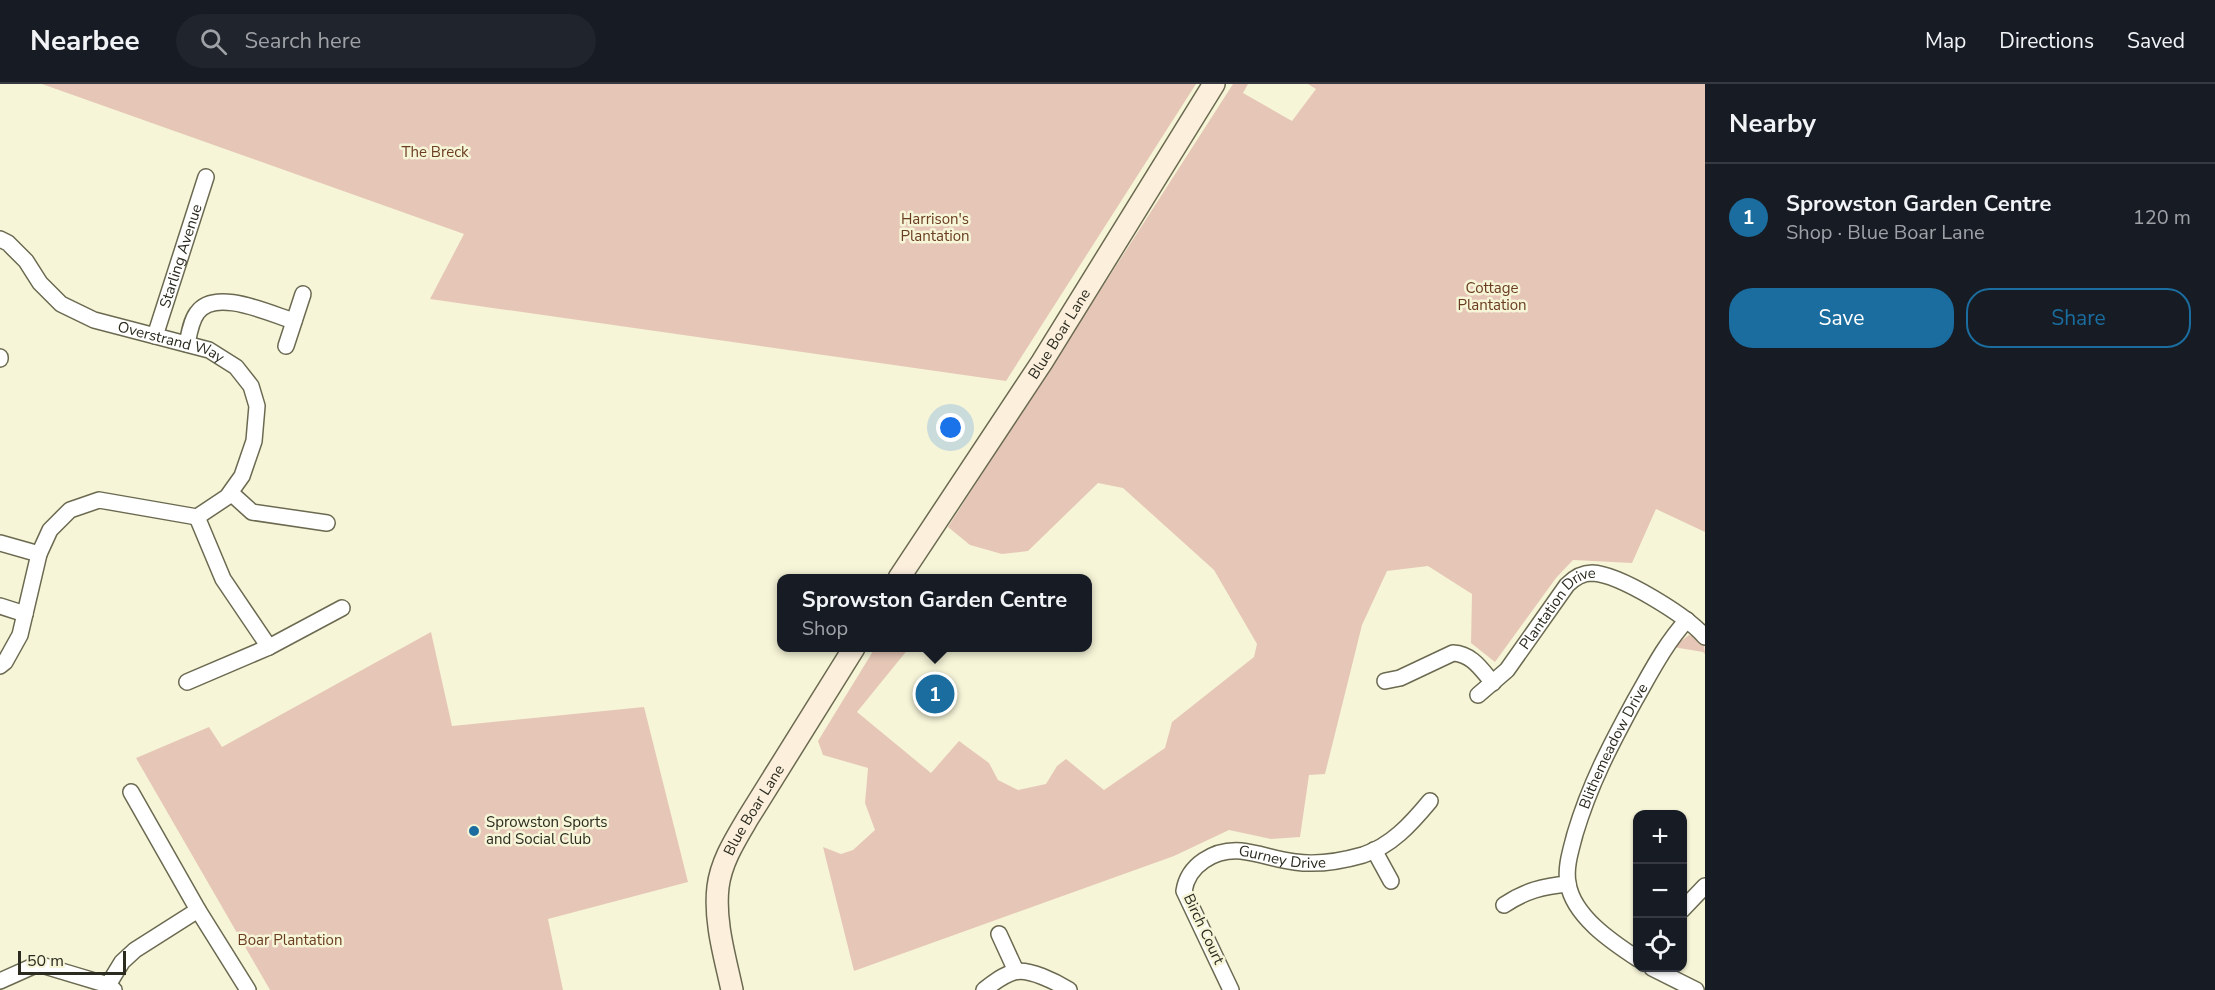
<!DOCTYPE html>
<html lang="en">
<head>
<meta charset="utf-8">
<style>
  body { margin:0; font-family:"Nunito Sans",sans-serif; background:#20242c; color:#f1f3f6 }
  .controls { position:absolute; right:18px; bottom:18px; display:grid; overflow:hidden; border-radius:12px; box-shadow:0 2px 4px #0004 }
  .controls button { width:54px; height:54px; display:grid; place-items:center; padding:0; border:0; border-bottom:2px solid #363941; background:#171b24; color:#f1f3f6; font:30px sans-serif }
  .scale { position:absolute; left:18px; bottom:15px; width:108px; box-sizing:border-box; padding-left:6px; border:3px solid #2b2b20; border-top:0; font-size:16px; line-height:21px; white-space:nowrap; color:#2b2b20; -webkit-text-stroke:4px #f6f5d8; paint-order:stroke }
  .you { position:absolute; left:951px; top:344px; width:21px; height:21px; margin:-15px; border:4px solid #fff; border-radius:50%; background:#1a73e8; box-shadow:0 0 0 9px #1a73e833 }
  .badge { display:grid; place-items:center; width:39px; height:39px; border-radius:50%; background:#1a6d9e; color:#fff; font-size:20px; font-weight:700 }
  .pin { position:absolute; translate:-50% -50%; border:3px solid #fff; box-shadow:0 2px 6px #0006 }
  .popup { position:absolute; left:777px; top:490px; width:315px; height:78px; box-sizing:border-box; display:grid; place-content:center; border-radius:12px; background:#171b24; filter:drop-shadow(0 2px 4px #0005); font-size:20px; white-space:nowrap; color:#9ea1a6 }
  .popup b { font-size:22px; color:#f1f3f6 }
  .popup::after { content:''; position:absolute; left:50%; top:100%; margin-left:-12px; border:12px solid transparent; border-top-color:#171b24 }
  .list { margin:0; padding:0; list-style:none }
  h2 { display:flex; justify-content:space-between; align-items:center; height:78px; margin:0; padding:0 24px; font-size:26px }
  h2 small { font-size:20px; font-weight:400; color:#9ea1a6 }
  .list li { display:grid; grid-template-columns:39px 1fr auto; gap:18px; align-items:center; box-sizing:border-box; height:108px; padding:0 24px; border-top:2px solid #363941 }
  .list b { display:block; font-size:22px; white-space:nowrap }
  .list p { margin:0; font-size:20px; white-space:nowrap; color:#9ea1a6 }
  .list em { font-size:20px; font-style:normal; color:#9ea1a6 }
  .actions { display:flex; gap:12px; padding:18px 24px }
  .actions a { flex:1; padding:14px 0; border:2px solid #1a6d9e; border-radius:24px; text-align:center; font-size:21px; color:#1a6d9e }
  .actions .main { background:#1a6d9e; color:#fff }
  .icon { flex:none; width:33px; height:33px; fill:none; stroke:currentColor; stroke-width:2; stroke-linecap:round; stroke-linejoin:round }
  .map { position:relative; flex:none; width:1705px; height:906px; overflow:hidden }
  header { display:flex; align-items:center; gap:36px; box-sizing:border-box; height:84px; padding:0 30px; background:#171b24; border-bottom:2px solid #363941 }
  header strong { font-size:28px }
  nav { display:flex; gap:33px; margin-inline-start:auto; font-size:21px }
  .search { width:420px; height:54px; background:#20242c; display:flex; align-items:center; gap:15px; box-sizing:border-box; padding:0 21px; border-radius:33px; color:#9ea1a6; font-size:22px }
  main { display:flex }
  aside { flex:1; background:#171b24 }
  .map>svg:first-child { display:block }
</style>
</head>
<body>
<header>
<strong>Nearbee</strong>
<div class="search"><svg class="icon" aria-label="search" viewBox="0 0 24 24"><circle cx="10" cy="10" r="6"/><path d="M15 15l6 6"/></svg>Search here</div>
<nav><a>Map</a><a>Directions</a><a>Saved</a></nav>
</header>
<main>
<div class="map">
<svg width="1705" height="906" viewBox="0 0 1705 906">
  <rect width="100%" height="100%" fill="#f6f5d8"/>
  <g fill="#e6c7b7">
    <path d="M 42,0 L 1196,0 L 1006,297 L 430,215 L 464,150 Z"/>
    <path d="M 1233,0 L 1248,0 L 1243,9 L 1292,37 L 1316,5 L 1308,0 L 1705,0 L 1705,448 L 1656,425 L 1632,479 L 1573,476 L 1556,494 L 1495,578 L 1471,559 L 1472,510 L 1428,482 L 1387,487 L 1362,541 L 1325,690 L 1309,691 L 1300,753 L 1271,755 L 1229,746 L 1174,772 L 854,887 L 823,763 L 841,770 L 853,766 L 875,746 L 865,719 L 868,684 L 823,671 L 818,657 L 875,564 L 909,564 L 857,628 L 931,689 L 959,657 L 989,679 L 998,696 L 1018,706 L 1046,700 L 1057,682 L 1066,675 L 1104,706 L 1165,664 L 1172,638 L 1254,573 L 1257,560 L 1214,486 L 1123,404 L 1098,399 L 1028,467 L 1002,470 L 970,461 L 948,443 Z"/>
    <path d="M 431,548 L 452,642 L 644,623 L 688,798 L 548,835 L 563,906 L 270,906 L 136,674 L 209,643 L 222,663 Z"/>
    <path d="M 1689,551 L 1695,552 L 1704,560 L 1705,570 L 1703,568 L 1673,563 Z"/>
  </g>
  <g fill="none" stroke-linecap="round" stroke-linejoin="round">
    <g stroke="#6b6a51" stroke-width="18">
      <g id="street">
        <path id="s1" d="M 0,155 L 8,159 L 26,177 L 40,199 L 61,220 L 94,236 L 209,266 L 236,283 L 251,302 L 257,322 L 254,357 L 242,392 L 227,413 L 197,433 L 99,416 L 70,426 L 50,446 L 39,470 L 20,551 L 5,578 L 0,582"/>
        <path id="s2" d="M 155,252 L 206,93"/>
        <path d="M 187,260 C 189,250 191,237 197,229 C 215,203 270,230 294,237"/>
        <path d="M 286,262 L 303,210"/>
        <path d="M 0,275 L 0,273"/>
        <path d="M 231,409 L 252,428 L 327,439"/>
        <path d="M 0,459 L 39,470"/>
        <path d="M 0,522 L 25,530"/>
        <path d="M 269,563 L 342,524"/>
        <path d="M 1385,597 L 1400,594 L 1453,569 C 1472,570 1481,585 1493,599"/>
        <path d="M 187,598 L 269,563 L 223,495 L 197,433"/>
        <path id="s3" d="M 1478,611 L 1507,586 L 1567,501 C 1574,494 1582,489 1592,489 C 1620,490 1687,532 1705,553"/>
        <path d="M 131,708 L 198,826 L 248,906"/>
        <path d="M 1374,766 L 1391,797"/>
        <path d="M 1504,821 C 1525,807 1543,802 1568,800"/>
        <path d="M 1682,826 L 1705,802"/>
        <path d="M 999,850 L 1016,887"/>
        <path id="s4" d="M 1638,875 C 1612,858 1573,832 1568,799 C 1565,783 1571,766 1575,750 C 1590,700 1610,662 1635,616 C 1651,588 1665,560 1687,536"/>
        <path d="M 1652,884 L 1696,906"/>
        <path d="M 0,897 L 38,880 L 108,901 L 114,906"/>
        <path d="M 108,901 L 122,878 L 135,866 L 198,826"/>
        <path d="M 984,906 C 993,899 1003,891 1014,888 C 1029,884 1056,898 1069,906"/>
        <path id="s5" d="M 1231,906 L 1184,807 C 1188,781 1214,765 1241,767 C 1259,769 1277,776 1295,778 C 1316,781 1342,777 1363,771 C 1391,762 1411,740 1430,717"/>
      </g>
    </g>
    <g stroke="#6b6a51" stroke-width="24">
      <g id="secondary">
        <path id="s6" d="M 899,494 L 1042,278 L 1214,0"/>
        <path id="s7" d="M 732,906 C 725,873 714,837 718,803 C 721,778 735,756 748,734 L 854,564"/>
      </g>
    </g>
    <use href="#street" stroke="#fff" stroke-width="15"/>
    <use href="#secondary" stroke="#fcf0dd" stroke-width="21"/>
  </g>
  <circle fill="#1a6d9e" stroke="#f6f5d8" stroke-width="2" cx="474" cy="747" r="6"/>
  <g text-anchor="middle" stroke-width="5" stroke-linejoin="round" paint-order="stroke">
    <g font-size="15" fill="#6b3d20" stroke="#f6f5d8">
      <text x="435" y="73">The Breck</text>
      <text x="935" y="140">Harrison's<tspan x="935" dy="17">Plantation</tspan></text>
      <text x="1492" y="209">Cottage<tspan x="1492" dy="17">Plantation</tspan></text>
      <text x="290" y="861">Boar Plantation</text>
    </g>
    <g font-size="15" fill="#2b2b20" stroke="#f6f5d8">
      <text dy="5" stroke="none"><textPath href="#s2" startOffset="84">Starling Avenue</textPath></text>
      <text dy="5" stroke="none"><textPath href="#s6" startOffset="292">Blue Boar Lane</textPath></text>
      <text dy="5" stroke="none"><textPath href="#s1" startOffset="207">Overstrand Way</textPath></text>
      <text dy="5" stroke="none"><textPath href="#s3" startOffset="120">Plantation Drive</textPath></text>
      <text dy="5" stroke="none"><textPath href="#s4" startOffset="252">Blithemeadow Drive</textPath></text>
      <text dy="5" stroke="none"><textPath href="#s7" startOffset="190">Blue Boar Lane</textPath></text>
      <text dy="5" stroke="none"><textPath href="#s5" startOffset="228">Gurney Drive</textPath></text>
      <text transform="translate(1204 845) rotate(65)" y="5">Birch Court</text>
    </g>
    <g font-size="15" fill="#2b2b20" stroke="#f6f5d8" text-anchor="start">
      <text x="486" y="743">Sprowston Sports<tspan x="486" dy="17">and Social Club</tspan></text>
    </g>
  </g>
</svg>
<div class="controls">
<button>+</button>
<button>−</button>
<button><svg class="icon" aria-label="locate" viewBox="0 0 24 24"><circle cx="12" cy="12" r="6"/><path d="M12 2v4M12 18v4M2 12h4M18 12h4"/></svg></button>
</div>
<div class="scale">50 m</div>
<div class="you"></div>
<div class="pin badge" style="left:935px;top:610px">1</div>
<div class="popup"><b>Sprowston Garden Centre</b>Shop</div>
</div>
<aside>
<h2>Nearby<small></small></h2>
<ul class="list">
<li><span class="badge">1</span><div><b>Sprowston Garden Centre</b><p>Shop · Blue Boar Lane</p></div><em>120 m</em></li>
</ul>
<div class="actions"><a class="main">Save</a><a>Share</a></div>
</aside>
</main>
</body>
</html>
